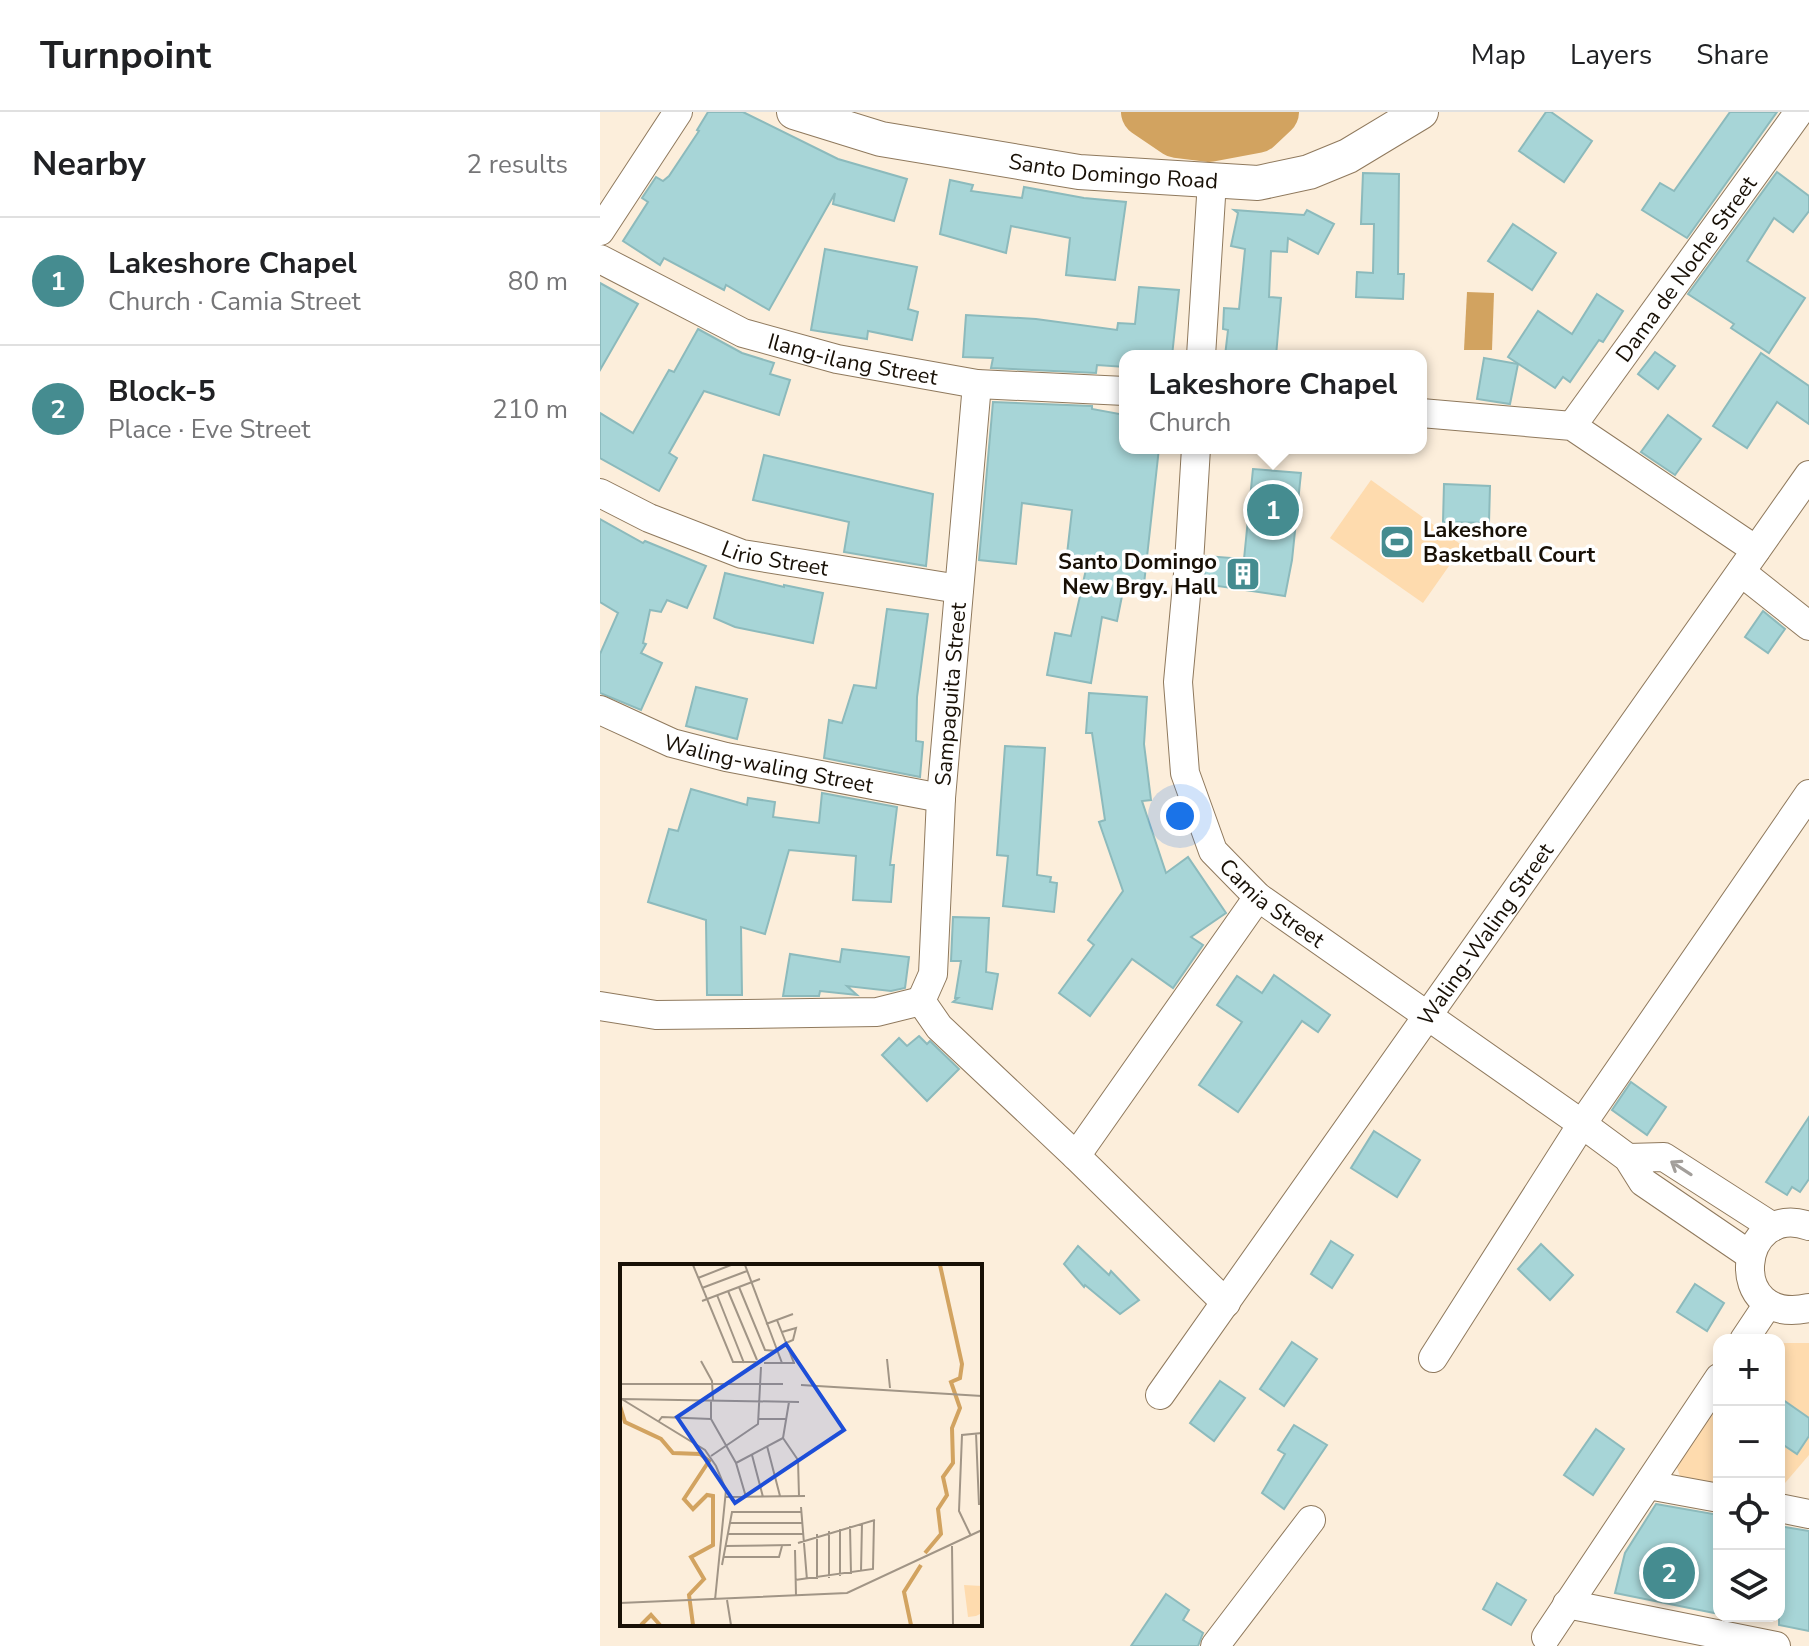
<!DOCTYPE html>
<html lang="en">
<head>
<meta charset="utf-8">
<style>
  body { margin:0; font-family:"Nunito Sans",sans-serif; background:#f6f6f6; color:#202124 }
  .controls { position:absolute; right:24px; bottom:24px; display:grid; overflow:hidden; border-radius:16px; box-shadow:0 4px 12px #0003 }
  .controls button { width:72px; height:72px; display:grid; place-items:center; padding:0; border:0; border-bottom:2px solid #e0e0e0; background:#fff; color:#202124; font:40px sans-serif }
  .you { position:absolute; left:580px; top:704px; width:28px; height:28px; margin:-20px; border:6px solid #fff; border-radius:50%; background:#1a73e8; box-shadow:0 0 0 12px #1a73e833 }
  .badge { display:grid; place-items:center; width:52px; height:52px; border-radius:50%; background:#458c90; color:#fff; font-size:26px; font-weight:700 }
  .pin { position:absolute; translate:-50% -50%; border:4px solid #fff; box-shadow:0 2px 8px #0006 }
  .popup { position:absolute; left:519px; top:238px; width:308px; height:104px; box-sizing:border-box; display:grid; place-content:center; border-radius:16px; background:#fff; filter:drop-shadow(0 2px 6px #0005); font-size:26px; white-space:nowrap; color:#757577 }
  .popup b { font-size:30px; color:#202124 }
  .popup::after { content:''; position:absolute; left:50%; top:100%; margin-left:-16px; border:16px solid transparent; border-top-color:#fff }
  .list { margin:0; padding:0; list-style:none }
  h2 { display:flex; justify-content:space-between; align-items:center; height:104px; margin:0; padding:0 32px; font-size:34px }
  h2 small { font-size:26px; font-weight:400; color:#757577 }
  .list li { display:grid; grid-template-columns:52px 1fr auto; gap:24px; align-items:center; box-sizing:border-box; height:128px; padding:0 32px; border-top:2px solid #e0e0e0 }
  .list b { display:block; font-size:30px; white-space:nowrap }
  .list p { margin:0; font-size:26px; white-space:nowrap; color:#757577 }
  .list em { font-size:26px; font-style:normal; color:#757577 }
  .icon { flex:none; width:44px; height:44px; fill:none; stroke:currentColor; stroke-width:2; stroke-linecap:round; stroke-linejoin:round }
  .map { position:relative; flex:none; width:1209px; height:1534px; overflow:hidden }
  header { display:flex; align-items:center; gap:48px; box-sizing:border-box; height:112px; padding:0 40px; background:#fff; border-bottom:2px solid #e0e0e0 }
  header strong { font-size:38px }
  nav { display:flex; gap:44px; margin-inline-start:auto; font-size:28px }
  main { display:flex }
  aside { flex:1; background:#fff }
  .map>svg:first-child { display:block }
</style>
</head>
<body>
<header>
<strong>Turnpoint</strong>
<nav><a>Map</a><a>Layers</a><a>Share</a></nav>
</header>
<main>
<aside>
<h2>Nearby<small>2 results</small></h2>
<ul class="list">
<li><span class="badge">1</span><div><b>Lakeshore Chapel</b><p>Church · Camia Street</p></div><em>80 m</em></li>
<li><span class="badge">2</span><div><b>Block-5</b><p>Place · Eve Street</p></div><em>210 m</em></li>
</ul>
</aside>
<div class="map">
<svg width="1209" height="1534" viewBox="0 0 1209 1534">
  <rect width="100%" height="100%" fill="#fceedb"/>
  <g fill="#fedbae">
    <path d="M 771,368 L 863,434 L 823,491 L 730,426 Z"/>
    <path d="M 1179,1231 L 1209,1231 L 1209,1343 L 1179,1378 Z"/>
    <path d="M 1119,1286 L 1119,1375 L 1081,1367 L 1075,1350 Z"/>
  </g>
  <path fill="#d2a360" d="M 867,180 L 894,181 L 892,238 L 864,238 Z"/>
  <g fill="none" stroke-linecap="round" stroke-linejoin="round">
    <path stroke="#d2a360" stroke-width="50" d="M 546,0 L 577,21 L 609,25 L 657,16 L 674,0"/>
  </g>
  <g fill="#a7d5d7" stroke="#8cbabc" stroke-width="2">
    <path d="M 108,0 L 143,0 L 238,47 L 307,67 L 294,109 L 233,92 L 235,81 L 169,198 L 126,173 L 124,178 L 64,146 L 60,153 L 23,129 L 48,90 L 42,86 L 56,65 L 63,69 L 69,64 L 99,19 L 97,18 Z"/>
    <path d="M 946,0 L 951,0 L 992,29 L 964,70 L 919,39 Z"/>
    <path d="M 1130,0 L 1177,0 L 1087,126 L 1042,98 L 1060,71 L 1074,79 Z"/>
    <path d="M 1177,60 L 1209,84 L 1209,99 L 1193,120 L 1174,106 L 1147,149 L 1205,186 L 1169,241 L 1131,216 L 1134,212 L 1088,182 Z"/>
    <path d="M 763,61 L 799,62 L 798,162 L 804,162 L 803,187 L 756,185 L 757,160 L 773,161 L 774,112 L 761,112 Z"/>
    <path d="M 350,68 L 373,73 L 371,79 L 422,86 L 424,75 L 484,86 L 526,90 L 515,168 L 466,163 L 470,126 L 411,114 L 406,141 L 340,122 Z"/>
    <path d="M 634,98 L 704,103 L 707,98 L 734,112 L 718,142 L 688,126 L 687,140 L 671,139 L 669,185 L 681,186 L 676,244 L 625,244 L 628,218 L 623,217 L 624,196 L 639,197 L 645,137 L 631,134 L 638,101 Z"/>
    <path d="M 913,112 L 956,141 L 932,178 L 888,149 Z"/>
    <path d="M 225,137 L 317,155 L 308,197 L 318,200 L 312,228 L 268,219 L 267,227 L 211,218 Z"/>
    <path d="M 0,171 L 38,192 L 0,258 Z"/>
    <path d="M 539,175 L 579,178 L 572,244 L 525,244 L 525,255 L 497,253 L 496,261 L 391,256 L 393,246 L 363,245 L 366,203 L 436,207 L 517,218 L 518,211 L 535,212 Z"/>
    <path d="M 997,182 L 1023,199 L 1003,230 L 999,228 L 970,270 L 963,265 L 955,276 L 908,245 L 938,199 L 972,222 Z"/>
    <path d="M 98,217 L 142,241 L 174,251 L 170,262 L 190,268 L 179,303 L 104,279 L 69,341 L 77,346 L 59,379 L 0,346 L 0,301 L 33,321 L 69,258 L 74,260 Z"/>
    <path d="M 1055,240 L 1075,254 L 1058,277 L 1038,262 Z"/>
    <path d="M 1161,241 L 1209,274 L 1209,312 L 1177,290 L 1147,336 L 1113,314 Z"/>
    <path d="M 884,246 L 918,252 L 910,292 L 877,287 Z"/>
    <path d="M 393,290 L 492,294 L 492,297 L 525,303 L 525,336 L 559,336 L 544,472 L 525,469 L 517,509 L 502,505 L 491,571 L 447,563 L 455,521 L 471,524 L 487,453 L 466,451 L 472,398 L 422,391 L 416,452 L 379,448 Z"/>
    <path d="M 1068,303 L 1101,327 L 1075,363 L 1041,340 Z"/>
    <path d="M 164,343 L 333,382 L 326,454 L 244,440 L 249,410 L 153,388 Z"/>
    <path d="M 653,357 L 701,361 L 692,448 L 685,484 L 604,472 L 606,444 L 644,447 Z"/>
    <path d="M 844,372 L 890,374 L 889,411 L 843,410 Z"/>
    <path d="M 0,407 L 43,431 L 45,429 L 106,454 L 87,496 L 67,488 L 61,500 L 50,498 L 43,531 L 46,532 L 41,541 L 62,551 L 41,598 L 0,581 L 0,542 L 18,501 L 0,490 Z"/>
    <path d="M 125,461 L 184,475 L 184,473 L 223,481 L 213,531 L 135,515 L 114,506 Z"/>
    <path d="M 287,497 L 328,502 L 317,585 L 316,629 L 323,630 L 320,665 L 224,646 L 229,608 L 242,611 L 254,573 L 276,576 Z"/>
    <path d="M 1163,499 L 1185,517 L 1168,541 L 1145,525 Z"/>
    <path d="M 96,575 L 147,587 L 137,627 L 86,614 Z"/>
    <path d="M 489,581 L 547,585 L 544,632 L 551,688 L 542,689 L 566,761 L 588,745 L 626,801 L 591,825 L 603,833 L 573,876 L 532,847 L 490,904 L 459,881 L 494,833 L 488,828 L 523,779 L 499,710 L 505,708 L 492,621 L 486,621 Z"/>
    <path d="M 405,634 L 445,636 L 437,763 L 451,765 L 450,770 L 457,771 L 454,800 L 403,794 L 408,744 L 397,743 Z"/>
    <path d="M 91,677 L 147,693 L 148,686 L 175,690 L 173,705 L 219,711 L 222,681 L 297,695 L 290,753 L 294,753 L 291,790 L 253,788 L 256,744 L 189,738 L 165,822 L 141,815 L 142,883 L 107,883 L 106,808 L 48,790 L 69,717 L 78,719 Z"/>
    <path d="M 353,805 L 389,806 L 386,860 L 398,862 L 392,897 L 353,890 L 358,886 L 355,886 L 361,849 L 351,849 Z"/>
    <path d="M 242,837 L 309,845 L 305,876 L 291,879 L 247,874 L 257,883 L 220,879 L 219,884 L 183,884 L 190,842 L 240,850 Z"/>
    <path d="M 674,863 L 730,903 L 718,920 L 702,909 L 638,1000 L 599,973 L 642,910 L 617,893 L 637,864 L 662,881 Z"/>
    <path d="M 319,924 L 327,932 L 330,929 L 359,957 L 327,989 L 282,943 L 299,926 L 307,934 Z"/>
    <path d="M 1031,970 L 1066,995 L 1047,1023 L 1012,998 Z"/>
    <path d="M 1209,1005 L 1209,1067 L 1200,1080 L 1192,1075 L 1187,1083 L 1166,1070 Z"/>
    <path d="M 774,1019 L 820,1048 L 797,1085 L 751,1056 Z"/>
    <path d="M 731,1129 L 753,1143 L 732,1176 L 711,1162 Z"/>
    <path d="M 941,1132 L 973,1163 L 950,1188 L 918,1157 Z"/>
    <path d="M 478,1134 L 509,1163 L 511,1159 L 539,1188 L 520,1202 L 485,1173 L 484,1175 L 464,1152 Z"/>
    <path d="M 1095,1172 L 1124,1191 L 1107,1219 L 1077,1200 Z"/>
    <path d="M 692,1230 L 717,1247 L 684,1294 L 660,1277 Z"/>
    <path d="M 620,1269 L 645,1286 L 614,1329 L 590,1311 Z"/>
    <path d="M 1179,1285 L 1209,1306 L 1209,1324 L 1197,1342 L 1179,1330 Z"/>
    <path d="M 694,1313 L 727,1333 L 684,1397 L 662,1381 L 685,1342 L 678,1338 Z"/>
    <path d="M 996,1317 L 1024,1337 L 993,1383 L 964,1363 Z"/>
    <path d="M 1056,1392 L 1119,1403 L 1119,1502 L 1015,1481 L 1025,1441 Z"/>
    <path d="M 1179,1414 L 1209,1419 L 1209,1519 L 1179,1513 Z"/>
    <path d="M 897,1471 L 926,1488 L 911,1513 L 883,1497 Z"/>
    <path d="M 566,1482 L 589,1498 L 583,1508 L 603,1521 L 598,1534 L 531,1534 Z"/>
  </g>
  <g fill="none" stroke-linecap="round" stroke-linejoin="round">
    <g stroke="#8f795d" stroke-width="30">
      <g id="minor">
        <path d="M 0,119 L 78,0"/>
        <path id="s1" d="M 0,147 L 143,221 L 237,247 L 377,272 L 525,279"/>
        <path d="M 601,244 L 612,69"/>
        <path d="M 821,301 L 972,314 L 1156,438"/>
        <path id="s2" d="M 972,314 L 1199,0"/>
        <path id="s3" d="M 596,336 L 589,451 L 578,570 L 585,661 L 613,739 L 658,785 L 982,1012 L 1028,1046 L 1043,1070 L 1150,1143"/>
        <path id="s4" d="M 0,381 L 49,406 L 142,442 L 359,477"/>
        <path d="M 1141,460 L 1209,514"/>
        <path id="s5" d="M 0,598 L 72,631 L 126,645 L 341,686"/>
        <path id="s6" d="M 321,889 L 333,862 L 341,686 L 377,272"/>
        <path d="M 321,889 L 339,915 L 476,1044 L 626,1191"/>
        <path d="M 0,894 L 56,903 L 146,902 L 277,900 L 321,889"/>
        <path d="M 476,1044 L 658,785"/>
        <path d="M 1028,1046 L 1064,1045 L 1173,1115"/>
        <path d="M 1209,1114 C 1138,1088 1123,1215 1209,1196"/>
        <path d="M 1144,1228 L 1168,1192"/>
        <path d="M 833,1246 L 982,1012 L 1209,682"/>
        <path id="s7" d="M 560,1283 L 1209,363"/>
        <path d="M 1048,1373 L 1119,1386"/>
        <path d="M 1179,1396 L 1209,1402"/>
        <path d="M 967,1492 L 1176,1534"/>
        <path d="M 946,1525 L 1119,1266"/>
        <path d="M 615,1534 L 711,1408"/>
      </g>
    </g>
    <g stroke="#8f795d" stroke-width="36">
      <g id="tertiary">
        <path id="s8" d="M 194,0 L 281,27 L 479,60 L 658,71 L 709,60 L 748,44 L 821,0"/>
      </g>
    </g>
    <use href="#minor" stroke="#fff" stroke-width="28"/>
    <use href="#tertiary" stroke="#fff" stroke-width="34"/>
  </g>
  <defs><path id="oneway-shaft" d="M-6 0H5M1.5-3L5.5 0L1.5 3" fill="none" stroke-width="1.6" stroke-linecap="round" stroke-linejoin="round" transform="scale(2)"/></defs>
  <use stroke="#a39f9b" href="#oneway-shaft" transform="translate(1081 1056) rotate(-147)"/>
  <defs>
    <g id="stadium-square" transform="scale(1.8)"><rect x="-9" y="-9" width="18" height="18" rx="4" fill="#458c90" stroke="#fff"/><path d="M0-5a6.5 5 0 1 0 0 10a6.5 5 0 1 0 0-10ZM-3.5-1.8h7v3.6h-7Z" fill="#fff"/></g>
    <g id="building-square" transform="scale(1.8)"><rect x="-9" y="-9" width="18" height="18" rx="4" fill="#458c90" stroke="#fff"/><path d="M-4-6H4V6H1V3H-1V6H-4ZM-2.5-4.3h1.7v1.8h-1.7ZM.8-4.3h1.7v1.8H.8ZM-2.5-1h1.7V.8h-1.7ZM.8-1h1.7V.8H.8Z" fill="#fff"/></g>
  </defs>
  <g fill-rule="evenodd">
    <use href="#stadium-square" x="797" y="430"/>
    <use href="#building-square" x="643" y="462"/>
  </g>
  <g text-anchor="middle" stroke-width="7" stroke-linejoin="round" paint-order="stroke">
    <g font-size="22" fill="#181006" stroke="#fff">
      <text dy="8" stroke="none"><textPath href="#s8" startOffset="326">Santo Domingo Road</textPath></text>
      <text dy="8" stroke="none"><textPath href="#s2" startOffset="194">Dama de Noche Street</textPath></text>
      <text dy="8" stroke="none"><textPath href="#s1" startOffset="274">Ilang-ilang Street</textPath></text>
      <text dy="8" stroke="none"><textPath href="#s4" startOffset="188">Lirio Street</textPath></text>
      <text dy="8" stroke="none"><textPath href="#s6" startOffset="310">Sampaguita Street</textPath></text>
      <text dy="8" stroke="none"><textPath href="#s5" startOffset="178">Waling-waling Street</textPath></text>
      <text dy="8" stroke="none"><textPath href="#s3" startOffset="488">Camia Street</textPath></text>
      <text dy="8" stroke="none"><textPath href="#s7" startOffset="564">Waling-Waling Street</textPath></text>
    </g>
    <g font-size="22" font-weight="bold" fill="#181006" stroke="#fff" text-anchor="start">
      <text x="823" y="425">Lakeshore<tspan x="823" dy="25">Basketball Court</tspan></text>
      <text x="617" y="457" text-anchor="end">Santo Domingo<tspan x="617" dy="25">New Brgy. Hall</tspan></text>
    </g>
  </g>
  <g transform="translate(20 1152)">
    <rect width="362" height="362" fill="#fceedb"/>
    <path d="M 344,321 L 362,322 L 362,349 L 356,352 L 348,353 Z" fill="#fedbae"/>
    <path fill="none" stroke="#d2a360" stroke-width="4" d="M 0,142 L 5,158 L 41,175 L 53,189 L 80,190 L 89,197 L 64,235 L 73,245 L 87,231 L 93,232 L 93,281 L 71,293 L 84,315 L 69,331 L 73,361M 305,289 L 321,270 L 318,245 L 327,231 L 323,213 L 333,199 L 332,164 L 340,144 L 331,118 L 340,114 L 342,100 L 320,1M 21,361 L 31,351 L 40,361M 291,361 L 284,328 L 301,301"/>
    <path fill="none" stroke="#a19586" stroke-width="2" d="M 73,1 L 113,98 L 136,98M 125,1 L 162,99M 78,14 L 111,1M 119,23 L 145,86 L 157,87M 82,24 L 127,7M 108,27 L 137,96M 97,31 L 124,99M 82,37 L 140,15M 157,56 L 174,99M 146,60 L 173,50M 162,68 L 176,64 L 173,76 L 166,79M 267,95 L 270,124M 81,97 L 92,117 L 93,136M 144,99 L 175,99M 0,120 L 163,120M 181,121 L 362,132M 0,134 L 85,186 L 96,202 L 106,226 L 95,336M 2,135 L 179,138M 91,136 L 91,155 L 116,199 L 126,233M 139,155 L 166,155M 38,158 L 42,153 L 91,155M 356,169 L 359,241M 163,174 L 178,196 L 179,232M 163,174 L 169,138M 147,182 L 160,232M 132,191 L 143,233M 91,192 L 138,160 L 141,103M 116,199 L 163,174M 106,233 L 185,232M 181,243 L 187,316M 109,259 L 183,259M 230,262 L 231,310M 107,270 L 184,270M 351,272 L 339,247 L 342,171 L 362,169M 178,279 L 255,256M 105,282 L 171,281M 332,282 L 333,361M 175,286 L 176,332M 103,293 L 159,293 L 162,282M 102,301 L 112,248 L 182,248M 241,308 L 242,259M 220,312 L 220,265M 209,314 L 209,267M 197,315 L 197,270M 175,316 L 253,305 L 254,257M 107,336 L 111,361M 0,339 L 227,329 L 362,266"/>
    <path fill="#1d4ed8" fill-opacity="0.15" stroke="#1d4ed8" stroke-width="4" d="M 166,80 L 224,166 L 115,239 L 57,153 Z"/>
    <rect width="362" height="362" fill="none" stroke="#181006" stroke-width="4"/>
  </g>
</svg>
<div class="controls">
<button>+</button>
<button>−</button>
<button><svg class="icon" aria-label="locate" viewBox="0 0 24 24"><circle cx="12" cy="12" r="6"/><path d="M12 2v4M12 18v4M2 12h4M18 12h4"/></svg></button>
<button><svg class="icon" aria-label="layers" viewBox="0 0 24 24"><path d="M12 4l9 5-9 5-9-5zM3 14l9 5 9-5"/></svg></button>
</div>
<div class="you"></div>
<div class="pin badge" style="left:673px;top:398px">1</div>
<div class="popup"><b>Lakeshore Chapel</b>Church</div>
<div class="pin badge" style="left:1069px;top:1461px">2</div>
</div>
</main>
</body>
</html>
